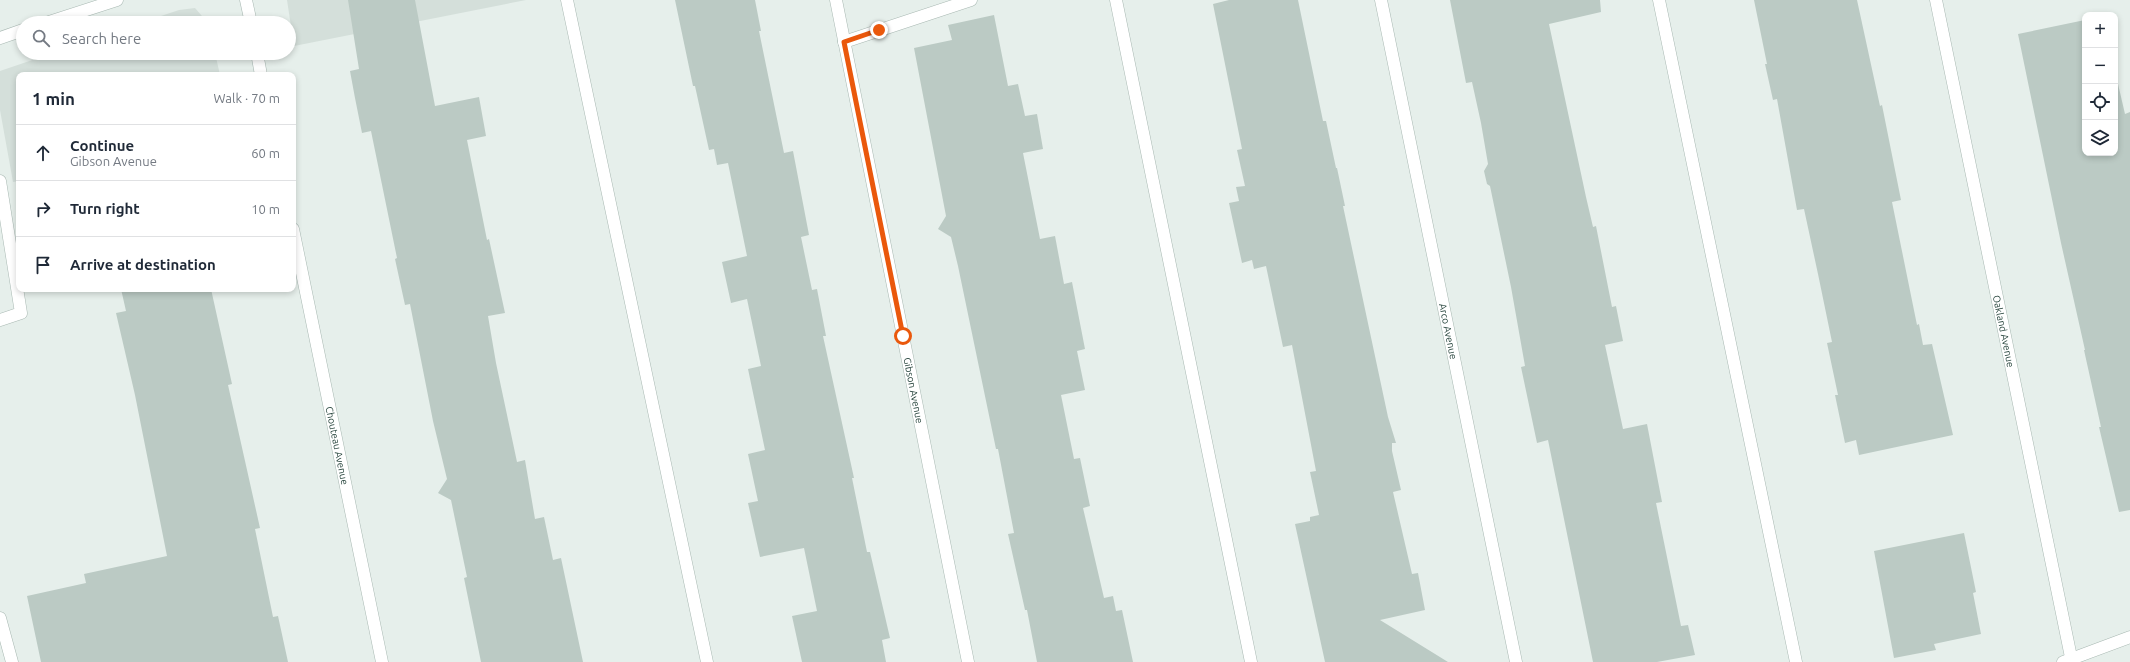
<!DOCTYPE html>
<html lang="en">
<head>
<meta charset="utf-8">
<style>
  body { margin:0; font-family:Ubuntu,sans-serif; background:#f6f6f7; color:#1f2937 }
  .controls { position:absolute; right:12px; top:12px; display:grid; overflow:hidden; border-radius:8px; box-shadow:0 2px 6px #0003 }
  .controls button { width:36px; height:36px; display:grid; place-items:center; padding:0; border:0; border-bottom:1px solid #e0e1e3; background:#fff; color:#1f2937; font:20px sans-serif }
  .stop { position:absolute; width:12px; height:12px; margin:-9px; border:3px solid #ea580c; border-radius:50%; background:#fff }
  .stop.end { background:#ea580c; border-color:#fff; box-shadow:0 1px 4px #0008 }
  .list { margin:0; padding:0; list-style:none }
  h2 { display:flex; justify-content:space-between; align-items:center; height:52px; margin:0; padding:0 16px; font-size:17px }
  h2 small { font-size:13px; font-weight:400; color:#747a83 }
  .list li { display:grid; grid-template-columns:26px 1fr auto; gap:12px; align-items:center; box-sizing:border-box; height:56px; padding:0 16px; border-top:1px solid #e0e1e3 }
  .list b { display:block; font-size:15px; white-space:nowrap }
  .list p { margin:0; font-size:13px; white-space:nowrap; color:#747a83 }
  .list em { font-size:13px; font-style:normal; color:#747a83 }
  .icon { flex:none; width:22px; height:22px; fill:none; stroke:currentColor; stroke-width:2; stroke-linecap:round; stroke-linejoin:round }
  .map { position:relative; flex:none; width:2130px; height:662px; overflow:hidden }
  .search { position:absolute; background:#fff; box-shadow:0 2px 6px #0003; left:16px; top:16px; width:280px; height:44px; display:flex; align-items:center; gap:10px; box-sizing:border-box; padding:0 14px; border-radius:22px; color:#747a83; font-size:15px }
  .panel { position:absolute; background:#fff; box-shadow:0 2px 6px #0003; left:16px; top:72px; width:280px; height:220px; border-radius:8px }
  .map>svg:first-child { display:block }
</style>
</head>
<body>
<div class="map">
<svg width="2130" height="662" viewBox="0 0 2130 662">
  <rect width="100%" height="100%" fill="#e6efeb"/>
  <g fill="#d4dfda">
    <path d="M 287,0 L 526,0 L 294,46 Z"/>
    <path d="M 195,8 L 208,23 L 140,23 L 179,10 Z"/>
    <path d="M 53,53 L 215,53 L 220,75 L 19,75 L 19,181 L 13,182 L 0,110 L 0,71 Z"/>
  </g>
  <g fill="#bbcac4">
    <path d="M 348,0 L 415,0 L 435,106 L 479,97 L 486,136 L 467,140 L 487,240 L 489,239 L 505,313 L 488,316 L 496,363 L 517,462 L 525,460 L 535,519 L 544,517 L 553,560 L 561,558 L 583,662 L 481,662 L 464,578 L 467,577 L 451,500 L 438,493 L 447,479 L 433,421 L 410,304 L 405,305 L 395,259 L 397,258 L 371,131 L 362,133 L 355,98 L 350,71 L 359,69 Z"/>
    <path d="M 675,0 L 755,0 L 761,31 L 759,31 L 784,153 L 793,151 L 809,235 L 801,237 L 812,290 L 817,289 L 826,336 L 823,336 L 854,478 L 852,478 L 867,552 L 870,552 L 890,638 L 882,640 L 886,662 L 802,662 L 792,616 L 817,611 L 804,548 L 760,557 L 748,503 L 758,501 L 748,454 L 765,450 L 748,369 L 761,366 L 747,299 L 731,303 L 722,262 L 747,256 L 728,163 L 717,165 L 714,149 L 709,150 L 695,86 L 693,86 Z"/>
    <path d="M 1229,0 L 1298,0 L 1323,121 L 1326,121 L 1336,168 L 1337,168 L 1345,206 L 1343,206 L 1388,417 L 1396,443 L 1392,443 L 1392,451 L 1401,490 L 1393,492 L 1412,574 L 1418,573 L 1425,610 L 1380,620 L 1448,662 L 1325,662 L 1295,524 L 1310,521 L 1310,517 L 1319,515 L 1310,472 L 1316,471 L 1292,345 L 1283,347 L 1266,266 L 1254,269 L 1252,260 L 1242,263 L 1229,203 L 1239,201 L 1236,187 L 1245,186 L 1237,150 L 1242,149 L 1213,4 Z"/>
    <path d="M 1450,0 L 1600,0 L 1601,12 L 1549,24 L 1586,197 L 1593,227 L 1596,226 L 1612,307 L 1616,306 L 1623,341 L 1605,345 L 1623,429 L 1647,424 L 1662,502 L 1656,503 L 1681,626 L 1688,625 L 1695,655 L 1657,662 L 1593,662 L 1548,440 L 1537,443 L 1521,367 L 1525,366 L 1511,287 L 1490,186 L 1487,184 L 1484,171 L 1488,164 L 1481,123 L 1472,82 L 1466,83 Z"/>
    <path d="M 1754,0 L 1857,0 L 1880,106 L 1882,105 L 1901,200 L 1892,202 L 1917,325 L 1919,324 L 1923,345 L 1932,344 L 1953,435 L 1859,455 L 1856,440 L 1845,443 L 1835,395 L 1838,395 L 1827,343 L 1832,342 L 1818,274 L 1804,209 L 1797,210 L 1777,99 L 1773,100 L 1765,64 L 1767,64 Z"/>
    <path d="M 994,15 L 1008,86 L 1018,84 L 1025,116 L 1037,114 L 1043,149 L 1023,153 L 1040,239 L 1055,236 L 1064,284 L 1072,282 L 1085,349 L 1077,351 L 1085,390 L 1061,395 L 1074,459 L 1080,458 L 1090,506 L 1083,508 L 1104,598 L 1113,596 L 1116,611 L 1122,610 L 1133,662 L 1037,662 L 1027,610 L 1025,610 L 1008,534 L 1014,533 L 998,449 L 996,449 L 958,266 L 951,237 L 938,229 L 946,216 L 914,48 L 952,40 L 948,25 Z"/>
    <path d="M 2085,20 L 2085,153 L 2115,153 L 2115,71 L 2125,114 L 2130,112 L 2130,510 L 2119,512 L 2099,427 L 2101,427 L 2084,350 L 2085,350 L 2061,243 L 2018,34 Z"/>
    <path d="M 121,289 L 211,289 L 232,384 L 228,385 L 260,528 L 255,529 L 273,617 L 278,616 L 288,662 L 41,662 L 27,596 L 86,583 L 84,574 L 167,556 L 135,395 L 116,313 L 126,311 Z"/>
    <path d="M 1964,533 L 1976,592 L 1973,593 L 1981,634 L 1934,644 L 1936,650 L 1894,658 L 1874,551 Z"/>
  </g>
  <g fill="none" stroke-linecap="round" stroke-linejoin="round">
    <g stroke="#a8b8b2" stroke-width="13">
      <g id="service">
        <path d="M 567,0 L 707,662"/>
        <path d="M 1116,0 L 1251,662"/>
        <path d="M 1659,0 L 1796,662"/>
        <path d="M 844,42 L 971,0"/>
        <path d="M 0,181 L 21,313 L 0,320"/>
        <path d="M 0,618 L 12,662"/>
        <path d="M 2063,662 L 2130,637"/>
      </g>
    </g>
    <g stroke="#a8b8b2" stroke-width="13">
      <g id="minor">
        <path d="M 246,0 L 251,23"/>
        <path id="s1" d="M 836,0 L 968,662"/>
        <path id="s2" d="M 1381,0 L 1516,662"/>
        <path id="s3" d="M 1936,0 L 2072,662"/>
        <path d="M 257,53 L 261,75"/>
        <path id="s4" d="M 293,229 L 382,662"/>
      </g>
    </g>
    <g stroke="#a8b8b2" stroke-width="13">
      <g id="tertiary">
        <path d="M 46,23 L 117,0"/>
        <path d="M 0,38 L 23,30"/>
      </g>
    </g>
    <use href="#service" stroke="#fff" stroke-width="12"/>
    <use href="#minor" stroke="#fff" stroke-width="12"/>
    <use href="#tertiary" stroke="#fff" stroke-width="12"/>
  </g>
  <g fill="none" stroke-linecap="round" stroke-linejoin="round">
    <path stroke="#ea580c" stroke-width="5" d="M 879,30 L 844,42 L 903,336"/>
  </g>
  <g text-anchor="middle" stroke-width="3" stroke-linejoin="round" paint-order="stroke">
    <g font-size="10" fill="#24423a" stroke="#f7fbf9">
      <text dy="4" stroke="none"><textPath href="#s2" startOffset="338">Arco Avenue</textPath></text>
      <text dy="4" stroke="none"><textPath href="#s3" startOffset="338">Oakland Avenue</textPath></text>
      <text dy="4" stroke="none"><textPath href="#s1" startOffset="398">Gibson Avenue</textPath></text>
      <text dy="4" stroke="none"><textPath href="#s4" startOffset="221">Chouteau Avenue</textPath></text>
    </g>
  </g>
</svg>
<div class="controls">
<button>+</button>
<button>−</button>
<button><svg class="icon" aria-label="locate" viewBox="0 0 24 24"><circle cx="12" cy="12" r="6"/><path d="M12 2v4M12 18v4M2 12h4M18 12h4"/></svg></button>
<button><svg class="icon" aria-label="layers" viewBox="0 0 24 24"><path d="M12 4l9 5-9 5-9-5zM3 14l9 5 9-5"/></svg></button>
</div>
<div class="stop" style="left:903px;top:336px"></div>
<div class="stop end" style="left:879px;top:30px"></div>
<div class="search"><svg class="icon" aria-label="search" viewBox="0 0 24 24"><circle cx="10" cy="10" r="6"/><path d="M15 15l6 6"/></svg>Search here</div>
<section class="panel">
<h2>1 min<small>Walk · 70 m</small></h2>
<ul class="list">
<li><svg class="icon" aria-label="ahead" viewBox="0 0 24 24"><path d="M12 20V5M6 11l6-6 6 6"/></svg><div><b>Continue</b><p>Gibson Avenue</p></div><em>60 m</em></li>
<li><svg class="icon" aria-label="right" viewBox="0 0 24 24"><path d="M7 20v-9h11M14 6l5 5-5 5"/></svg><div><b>Turn right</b></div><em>10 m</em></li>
<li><svg class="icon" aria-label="arrive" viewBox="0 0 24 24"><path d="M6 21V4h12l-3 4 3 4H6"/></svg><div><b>Arrive at destination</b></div></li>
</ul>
</section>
</div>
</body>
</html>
